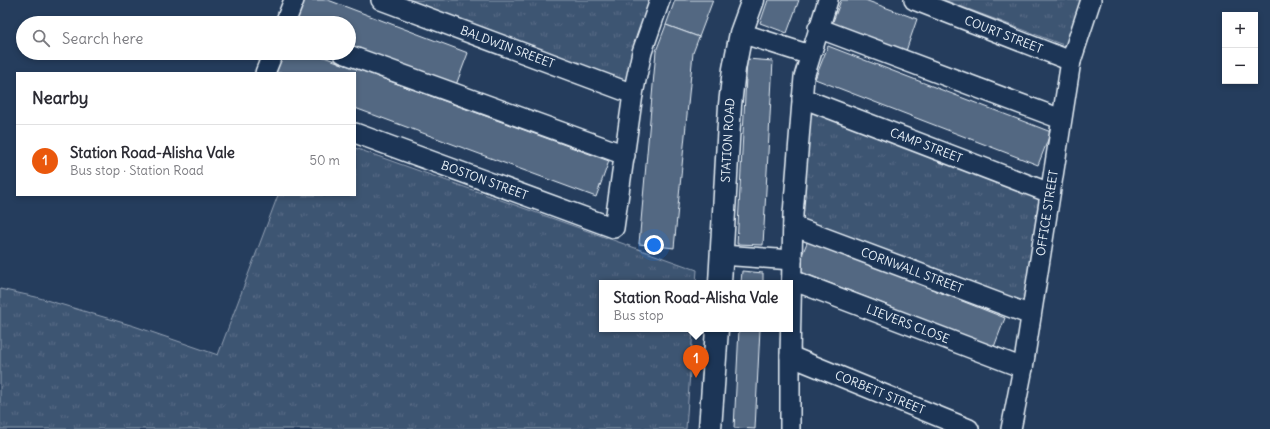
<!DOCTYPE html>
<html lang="en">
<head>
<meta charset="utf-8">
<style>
  body { margin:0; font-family:Delius,sans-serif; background:#f2f2f3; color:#2b2b33 }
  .controls { position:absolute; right:12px; top:12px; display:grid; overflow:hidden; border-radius:0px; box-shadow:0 2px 6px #0003 }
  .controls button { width:36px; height:36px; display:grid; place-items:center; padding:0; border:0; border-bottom:1px solid #e1e1e2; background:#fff; color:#2b2b33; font:20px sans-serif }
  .you { position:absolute; left:654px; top:245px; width:14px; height:14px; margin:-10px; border:3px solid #fff; border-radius:50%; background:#1a73e8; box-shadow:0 0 0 6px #1a73e833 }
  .badge { display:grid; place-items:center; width:26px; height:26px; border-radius:50%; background:#ea580c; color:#fff; font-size:13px; font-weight:700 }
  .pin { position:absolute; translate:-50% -33px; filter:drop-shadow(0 1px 2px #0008) }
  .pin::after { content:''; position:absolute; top:21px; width:14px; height:12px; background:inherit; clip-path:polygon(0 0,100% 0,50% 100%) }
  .popup { position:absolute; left:599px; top:280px; width:194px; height:52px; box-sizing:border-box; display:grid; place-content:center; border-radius:0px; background:#fff; filter:drop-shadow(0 1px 3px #0005); font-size:13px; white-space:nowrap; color:#7c7c81 }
  .popup b { font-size:15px; color:#2b2b33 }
  .popup::after { content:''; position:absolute; left:50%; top:100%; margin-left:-8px; border:8px solid transparent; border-top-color:#fff }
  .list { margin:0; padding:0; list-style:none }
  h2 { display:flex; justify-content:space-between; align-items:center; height:52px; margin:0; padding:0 16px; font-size:17px }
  h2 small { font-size:13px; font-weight:400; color:#7c7c81 }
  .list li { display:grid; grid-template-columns:26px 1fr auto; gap:12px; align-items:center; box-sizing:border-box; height:72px; padding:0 16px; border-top:1px solid #e1e1e2 }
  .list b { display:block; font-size:15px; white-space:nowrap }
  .list p { margin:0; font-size:13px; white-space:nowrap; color:#7c7c81 }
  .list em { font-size:13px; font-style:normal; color:#7c7c81 }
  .icon { flex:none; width:22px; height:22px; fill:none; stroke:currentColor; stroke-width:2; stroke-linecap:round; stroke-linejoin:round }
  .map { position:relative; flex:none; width:1270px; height:429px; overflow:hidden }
  .search { position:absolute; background:#fff; box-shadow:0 2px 6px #0003; left:16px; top:16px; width:340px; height:44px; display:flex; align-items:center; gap:10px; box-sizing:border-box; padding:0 14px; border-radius:22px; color:#7c7c81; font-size:15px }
  .panel { position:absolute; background:#fff; box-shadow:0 2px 6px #0003; left:16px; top:72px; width:340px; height:124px; border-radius:0px }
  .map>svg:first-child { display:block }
</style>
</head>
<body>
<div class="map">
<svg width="1270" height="429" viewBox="0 0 1270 429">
  <defs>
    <pattern id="grass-tufts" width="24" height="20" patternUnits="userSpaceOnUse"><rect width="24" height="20" fill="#3e5472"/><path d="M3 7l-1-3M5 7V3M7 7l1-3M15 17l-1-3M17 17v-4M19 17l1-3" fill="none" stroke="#5a6d87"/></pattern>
  </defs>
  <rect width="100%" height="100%" fill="#253d5d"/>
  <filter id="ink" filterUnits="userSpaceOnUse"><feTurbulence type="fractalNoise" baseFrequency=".025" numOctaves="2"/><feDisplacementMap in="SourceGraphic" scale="8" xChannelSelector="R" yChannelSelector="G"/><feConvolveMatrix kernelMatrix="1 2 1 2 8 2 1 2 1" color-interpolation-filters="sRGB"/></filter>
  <g filter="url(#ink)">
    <g fill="url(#grass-tufts)" stroke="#93a2b5">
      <path d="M 381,0 L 660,0 L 633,94 Z"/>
      <path d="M 944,0 L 1091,0 L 1074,49 Z"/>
      <path d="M 802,98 L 1050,193 L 1031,315 L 793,226 Z"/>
      <path d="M 355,148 L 697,270 L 696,283 L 602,283 L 602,329 L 693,329 L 686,429 L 0,429 L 0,289 L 36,297 L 134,326 L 218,355 L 278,195 L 355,195 Z"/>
    </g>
    <g fill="#536782" stroke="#e8f1f8">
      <path d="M 304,0 L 328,0 L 468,53 L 456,85 L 349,45 L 349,23 L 295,23 Z"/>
      <path d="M 675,0 L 713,0 L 699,37 L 666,25 Z"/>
      <path d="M 768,0 L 799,0 L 787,33 L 760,23 Z"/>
      <path d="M 841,0 L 865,0 L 917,19 L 905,54 L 831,27 Z"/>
      <path d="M 666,25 L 699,37 L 693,53 L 674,248 L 639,244 L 656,51 Z"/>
      <path d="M 828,46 L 1051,132 L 1038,165 L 815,79 Z"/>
      <path d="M 281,53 L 313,53 L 609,161 L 596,197 L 355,108 L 355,73 L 273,73 Z"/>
      <path d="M 747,59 L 773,61 L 763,245 L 737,244 Z"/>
      <path d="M 808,240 L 1005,318 L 994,347 L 796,270 Z"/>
      <path d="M 742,271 L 763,273 L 763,283 L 741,283 Z"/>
      <path d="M 739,329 L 760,329 L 755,429 L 734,428 Z"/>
    </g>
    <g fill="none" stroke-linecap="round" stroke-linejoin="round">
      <g stroke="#e8f1f8" stroke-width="22">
        <g id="minor">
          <path id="s1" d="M 381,0 L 633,94"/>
          <path id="s2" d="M 914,0 L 1071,61"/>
          <path d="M 285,23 L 294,0"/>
          <path d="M 818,28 L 1061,119"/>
          <path d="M 741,33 L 810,55"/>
          <path d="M 343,53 L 625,155"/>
          <path d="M 265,73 L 273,53"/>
          <path id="s3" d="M 802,98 L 1050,193"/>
          <path id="s4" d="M 355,133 L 614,228 L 633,94 L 642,52 L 660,0"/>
          <path id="s5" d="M 793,226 L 1031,315"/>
          <path d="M 722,255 L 792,260"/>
          <path id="s6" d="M 792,280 L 1023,368"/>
          <path id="s7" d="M 790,356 L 969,429"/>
          <path d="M 790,429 L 790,356 L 793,214 L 804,77 L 828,0"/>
          <path id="s8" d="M 1011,429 L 1023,368 L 1071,61 L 1091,0"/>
        </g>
      </g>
      <g stroke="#e8f1f8" stroke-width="25">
        <g id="major">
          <path id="s9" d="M 720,283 L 730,105 L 734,69 L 741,33 L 753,0"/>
          <path d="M 710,429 L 717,329"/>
        </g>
      </g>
      <use href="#minor" stroke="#1d3557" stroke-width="19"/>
      <use href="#major" stroke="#1d3557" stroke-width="22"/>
    </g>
  </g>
  <g text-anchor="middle" stroke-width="3.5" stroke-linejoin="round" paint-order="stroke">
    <g font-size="12" fill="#e8f1f8" stroke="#1d3557">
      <text dy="4" stroke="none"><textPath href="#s2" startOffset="96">COURT STREET</textPath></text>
      <text dy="4" stroke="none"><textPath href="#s1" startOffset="135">BALDWIN SREEET</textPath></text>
      <text dy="4" stroke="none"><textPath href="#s9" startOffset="143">STATION ROAD</textPath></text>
      <text dy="4" stroke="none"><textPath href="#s3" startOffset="133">CAMP STREET</textPath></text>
      <text dy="4" stroke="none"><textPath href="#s4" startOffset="138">BOSTON STREET</textPath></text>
      <text dy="4" stroke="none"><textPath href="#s8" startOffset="219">OFFICE STREET</textPath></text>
      <text dy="4" stroke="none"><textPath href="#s5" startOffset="127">CORNWALL STREET</textPath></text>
      <text dy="4" stroke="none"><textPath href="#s6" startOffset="124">LIEVERS CLOSE</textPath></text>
      <text dy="4" stroke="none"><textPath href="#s7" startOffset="97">CORBETT STREET</textPath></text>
    </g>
  </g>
</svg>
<div class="controls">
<button>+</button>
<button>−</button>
</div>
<div class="you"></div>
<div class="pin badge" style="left:696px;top:378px">1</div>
<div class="popup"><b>Station Road-Alisha Vale</b>Bus stop</div>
<div class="search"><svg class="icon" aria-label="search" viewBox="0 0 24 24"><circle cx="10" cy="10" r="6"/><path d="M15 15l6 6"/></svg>Search here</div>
<section class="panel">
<h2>Nearby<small></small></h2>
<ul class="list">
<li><span class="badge">1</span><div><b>Station Road-Alisha Vale</b><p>Bus stop · Station Road</p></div><em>50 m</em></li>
</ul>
</section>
</div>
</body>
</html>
